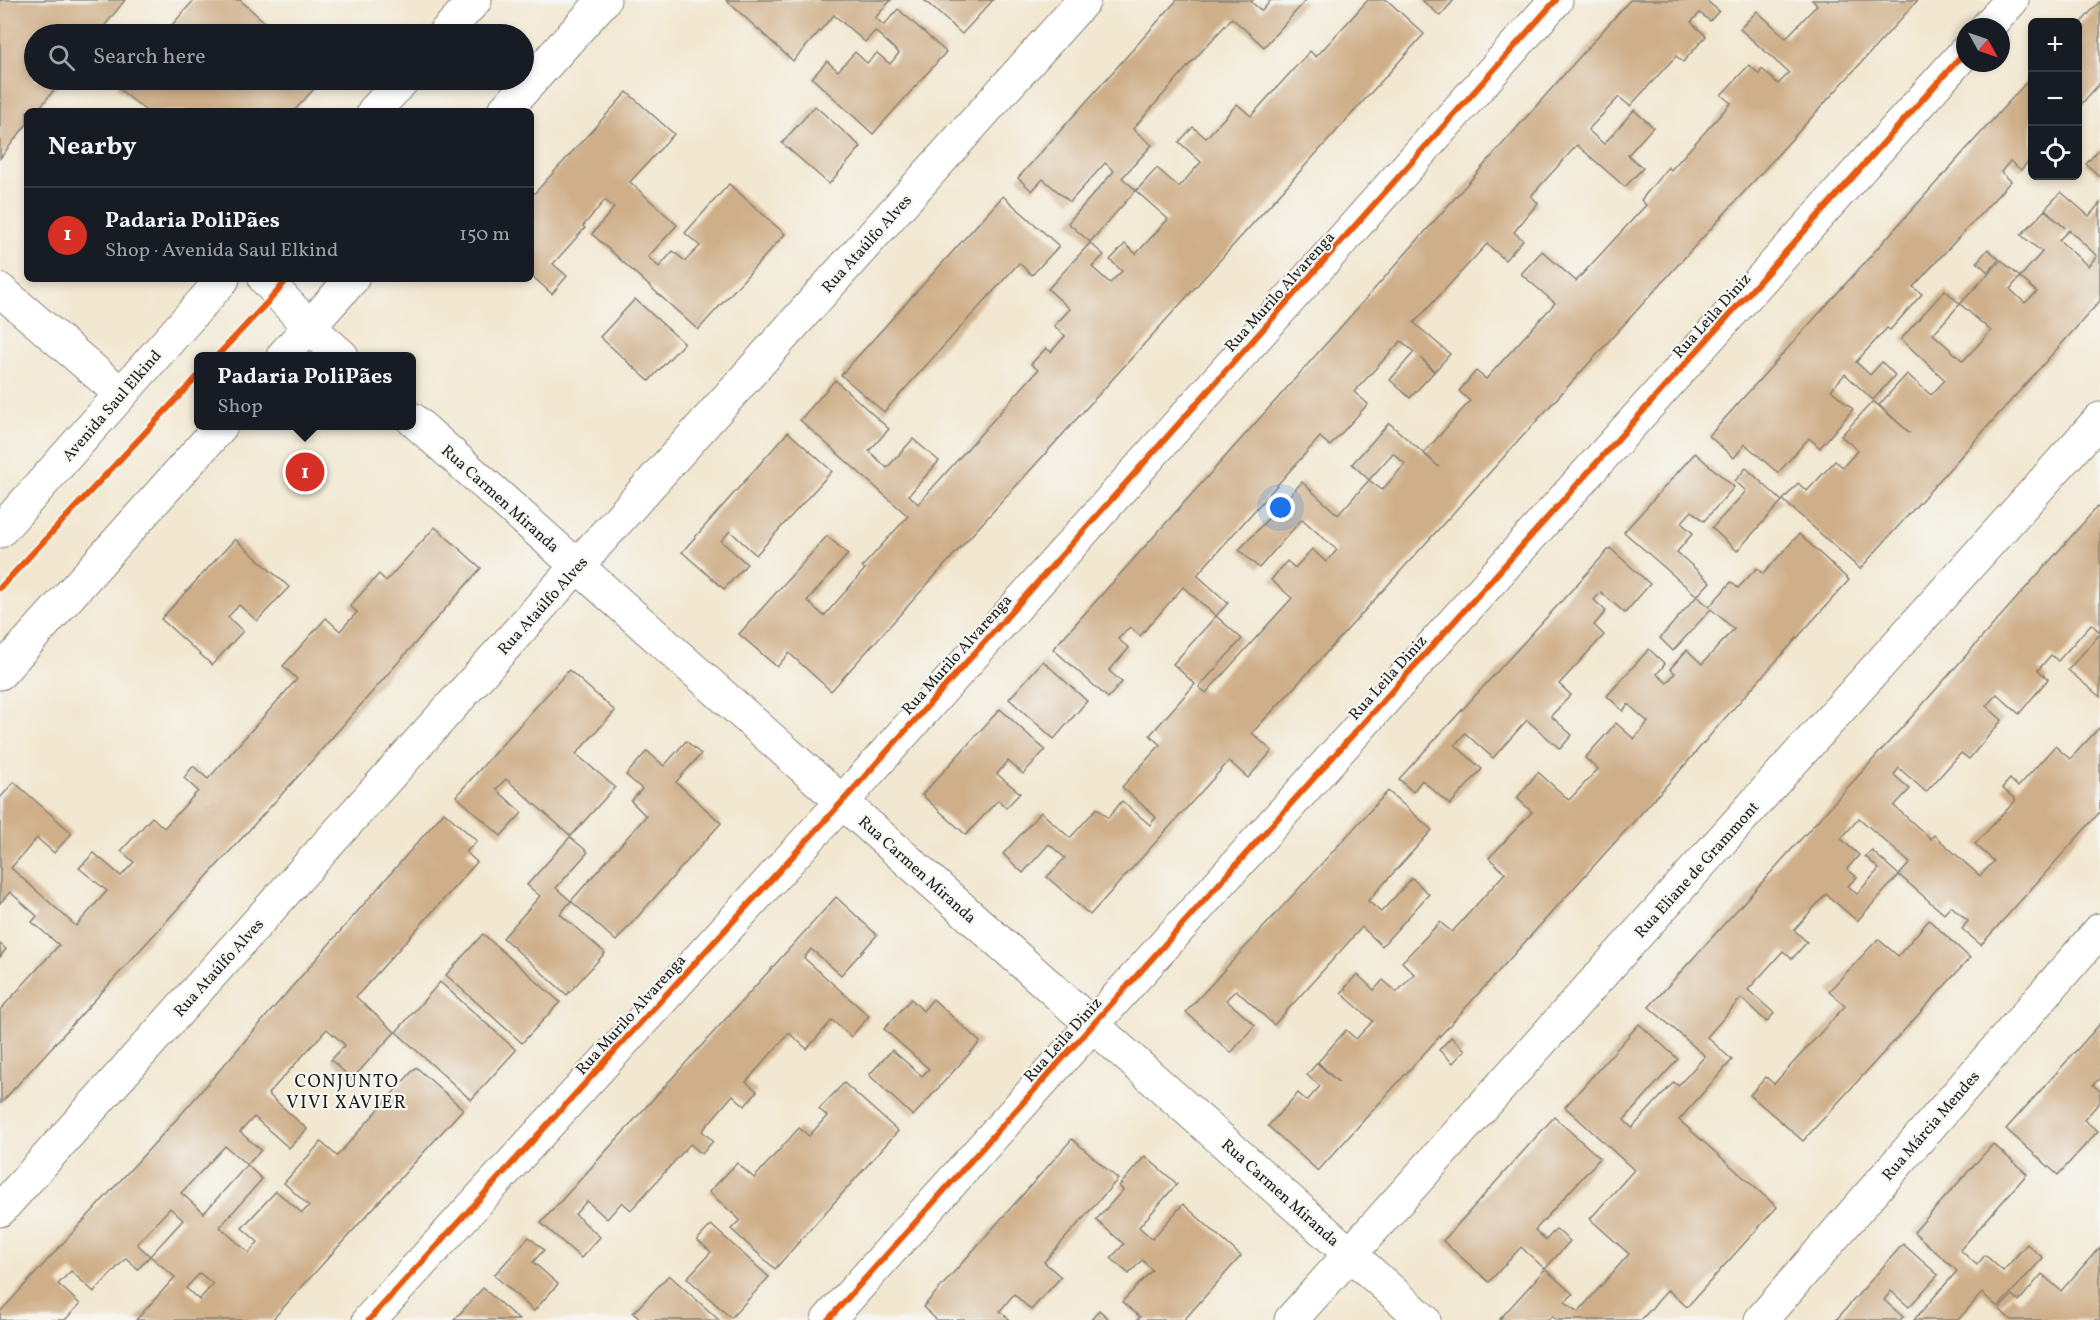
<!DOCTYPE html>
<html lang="en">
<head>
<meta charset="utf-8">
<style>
  body { margin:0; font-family:Vollkorn,serif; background:#242831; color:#f1f3f6 }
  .controls { position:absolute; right:18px; top:18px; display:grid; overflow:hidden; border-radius:9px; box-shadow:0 3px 9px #0003 }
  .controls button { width:54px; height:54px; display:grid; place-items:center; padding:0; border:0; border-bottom:2px solid #363941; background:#171b24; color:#f1f3f6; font:30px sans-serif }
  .compass { position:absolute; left:1956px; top:18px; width:54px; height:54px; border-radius:50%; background:#171b24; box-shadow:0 3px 9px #0003; rotate:130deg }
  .you { position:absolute; left:1281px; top:508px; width:21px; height:21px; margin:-15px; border:4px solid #fff; border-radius:50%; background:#1a73e8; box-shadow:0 0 0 9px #1a73e833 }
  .badge { display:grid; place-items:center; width:39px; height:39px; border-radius:50%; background:#d93025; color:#fff; font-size:20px; font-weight:700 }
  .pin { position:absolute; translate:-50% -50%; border:3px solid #fff; box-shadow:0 2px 6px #0006 }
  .popup { position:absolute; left:194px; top:352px; width:222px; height:78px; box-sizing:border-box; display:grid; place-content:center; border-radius:9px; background:#171b24; filter:drop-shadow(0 2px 4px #0005); font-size:20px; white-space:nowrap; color:#9ea1a6 }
  .popup b { font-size:22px; color:#f1f3f6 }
  .popup::after { content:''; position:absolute; left:50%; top:100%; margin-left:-12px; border:12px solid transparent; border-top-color:#171b24 }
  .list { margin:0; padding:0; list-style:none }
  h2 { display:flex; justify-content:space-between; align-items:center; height:78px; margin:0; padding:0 24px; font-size:26px }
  h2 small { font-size:20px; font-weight:400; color:#9ea1a6 }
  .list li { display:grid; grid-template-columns:39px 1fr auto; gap:18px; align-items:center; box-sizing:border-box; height:96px; padding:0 24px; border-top:2px solid #363941 }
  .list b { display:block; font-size:22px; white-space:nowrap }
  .list p { margin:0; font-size:20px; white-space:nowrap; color:#9ea1a6 }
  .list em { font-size:20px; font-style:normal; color:#9ea1a6 }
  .icon { flex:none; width:33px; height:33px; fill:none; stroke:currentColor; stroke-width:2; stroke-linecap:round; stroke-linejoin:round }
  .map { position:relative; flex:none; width:2100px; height:1320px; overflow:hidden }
  .search { position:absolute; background:#171b24; box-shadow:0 3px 9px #0003; left:24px; top:24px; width:510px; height:66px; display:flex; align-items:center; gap:15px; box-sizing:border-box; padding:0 21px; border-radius:33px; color:#9ea1a6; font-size:22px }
  .panel { position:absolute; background:#171b24; box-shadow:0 3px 9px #0003; left:24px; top:108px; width:510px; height:174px; border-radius:9px }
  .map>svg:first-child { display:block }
</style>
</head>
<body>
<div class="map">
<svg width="2100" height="1320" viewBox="0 0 2100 1320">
  <rect width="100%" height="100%" fill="#f6f6f2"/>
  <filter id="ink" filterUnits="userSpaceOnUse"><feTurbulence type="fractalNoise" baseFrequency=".0167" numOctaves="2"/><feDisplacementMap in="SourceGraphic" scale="12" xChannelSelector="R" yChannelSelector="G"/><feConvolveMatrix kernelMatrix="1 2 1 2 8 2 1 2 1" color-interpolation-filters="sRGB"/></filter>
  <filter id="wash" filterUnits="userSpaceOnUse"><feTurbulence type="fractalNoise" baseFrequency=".008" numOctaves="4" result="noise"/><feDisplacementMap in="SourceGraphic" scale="24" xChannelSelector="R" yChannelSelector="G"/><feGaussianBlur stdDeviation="1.35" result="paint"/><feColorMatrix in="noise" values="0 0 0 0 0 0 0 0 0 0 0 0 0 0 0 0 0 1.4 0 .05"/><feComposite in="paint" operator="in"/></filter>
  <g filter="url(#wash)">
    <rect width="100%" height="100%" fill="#f2e7d0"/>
    <g id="blocks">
      <g fill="#cfaf89" fill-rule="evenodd">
        <path d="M 0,0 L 125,0 L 98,34 L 34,34 L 34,80 L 62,80 L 37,111 L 27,111 L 27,124 L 0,158 Z"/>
        <path d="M 194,0 L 240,0 L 278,34 L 164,34 Z"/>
        <path d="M 726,0 L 891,0 L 875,18 L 884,25 L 898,9 L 946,52 L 873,134 L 812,78 L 827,61 L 838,71 L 855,52 L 867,63 L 877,53 L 890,64 L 899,53 L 875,31 L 865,42 L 834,15 L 793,61 Z"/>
        <path d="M 924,0 L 993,0 L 962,34 Z"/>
        <path d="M 1177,0 L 1253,0 L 1251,2 L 1262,11 L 1271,0 L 1306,0 L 1264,47 L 1232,18 L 1190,64 L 1133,129 L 1152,145 L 1122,178 L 1136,190 L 1090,242 L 1068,223 L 1114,171 L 1105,163 L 1070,202 L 1043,179 L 1032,191 L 1018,178 Z"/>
        <path d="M 1368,0 L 1387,0 L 1424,34 L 831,691 L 789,653 L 777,667 L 739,634 L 827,536 L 848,554 L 807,601 L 824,616 L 865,569 L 862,567 L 908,516 L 800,420 L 835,380 L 889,429 L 869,451 L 887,468 L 913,439 L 939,461 L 909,495 L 918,504 L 1038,370 L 1031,364 L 1046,348 L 1051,352 L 1065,336 L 1054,326 L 1070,309 L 1048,289 L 1090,243 L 1104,255 L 1092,267 L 1110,283 L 1122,271 L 1110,260 L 1125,244 L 1136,254 L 1168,219 L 1136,191 L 1157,168 L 1179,187 L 1201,162 L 1179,142 L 1193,127 L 1206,138 L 1237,104 L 1251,116 L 1310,51 L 1316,57 Z"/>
        <path d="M 1422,0 L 1454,0 L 1440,16 Z"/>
        <path d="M 1630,0 L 1706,0 L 1719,11 L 1710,21 L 1700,13 L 1691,22 L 1706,36 L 1683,62 L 1676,56 L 1630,106 L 1619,97 L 1588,130 L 1604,144 L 1634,110 L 1653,127 L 1628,155 L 1643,168 L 1625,187 L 1577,145 L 1531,196 L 1538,203 L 1514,232 L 1523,240 L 1505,260 L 1487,244 L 1414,323 L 1450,354 L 1435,371 L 1421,358 L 1434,372 L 1410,398 L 1390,380 L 1414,352 L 1401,341 L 1354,392 L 1368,404 L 1330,446 L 1320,437 L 1197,575 L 1228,603 L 1216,616 L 1183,587 L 1140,636 L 1130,627 L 1118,639 L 1129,648 L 1109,671 L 1122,682 L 1108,698 L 1053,649 L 1277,399 Z"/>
        <path d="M 1812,0 L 1918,0 L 1339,639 L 1252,733 L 1272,751 L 1248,778 L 1229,761 L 1090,915 L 1047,877 L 1065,858 L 1049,844 L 1023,873 L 1003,854 L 1041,812 L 1070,838 L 1097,808 L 1108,818 L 1122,801 L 1150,825 L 1156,817 L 1122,787 L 1160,745 L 1150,735 L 1195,684 L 1173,664 L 1216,616 L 1242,639 L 1199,687 L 1206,693 L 1292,598 L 1271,580 L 1287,561 L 1295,568 L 1312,549 L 1326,562 L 1337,550 L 1302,519 L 1259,568 L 1239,550 L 1302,482 L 1338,515 L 1369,480 L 1352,464 L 1389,423 L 1439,467 L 1424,453 L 1470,401 L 1459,391 L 1476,371 L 1486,379 L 1555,303 L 1521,274 L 1542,251 L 1576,281 L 1646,205 L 1641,200 L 1668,167 L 1671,170 L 1731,103 L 1721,95 L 1749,65 L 1759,74 L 1762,69 L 1778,84 L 1789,73 L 1740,29 L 1757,11 L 1786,38 L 1817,5 ZM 1393,453 L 1405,464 L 1382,490 L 1369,480 Z"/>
        <path d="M 2100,1 L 2100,83 L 2078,108 L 2078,26 Z"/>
        <path d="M 2032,76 L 2032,157 L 2021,170 L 2010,161 L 2001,172 L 2011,181 L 1913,287 L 1922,294 L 1890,330 L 1887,328 L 1856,362 L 1870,375 L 1882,362 L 1895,375 L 1873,400 L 1845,374 L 1831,390 L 1853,409 L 1820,448 L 1809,438 L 1778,473 L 1745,444 L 1734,458 L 1709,436 Z"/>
        <path d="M 123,80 L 322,80 L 294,111 L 146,111 L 117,87 Z"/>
        <path d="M 627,92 L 674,134 L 630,182 L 677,225 L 648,257 L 659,267 L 673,251 L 685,261 L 700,246 L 685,233 L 729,184 L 785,234 L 698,330 L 592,234 L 614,208 L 605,200 L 583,226 L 585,228 L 553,264 L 567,276 L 552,294 L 531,275 L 531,197 Z"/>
        <path d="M 815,106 L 861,147 L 829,184 L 782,143 Z"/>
        <path d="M 2100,148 L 2100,177 L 2086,164 Z"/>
        <path d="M 2061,192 L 2089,216 L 2100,203 L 2100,301 L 1860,569 L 1783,500 L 1798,483 L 1807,491 L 1835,461 L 1843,467 L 1858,450 L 1841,436 L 1873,401 L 1910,433 L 1879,405 L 1907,374 L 1931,395 L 1945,380 L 1901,339 L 1945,290 L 1960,304 L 1933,334 L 1963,361 L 1991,331 L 1960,304 L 2001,260 L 2020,277 L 2010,289 L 2025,303 L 2037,292 L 2020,277 L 2042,252 L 2021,235 L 2045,210 L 2065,228 L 2045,209 ZM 2069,230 L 2097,256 L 2088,266 L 2059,240 Z"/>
        <path d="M 1003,196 L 1059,246 L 1032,275 L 1019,263 L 884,412 L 841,375 Z"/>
        <path d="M 1988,249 L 1999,259 L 1988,272 L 1977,262 Z"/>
        <path d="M 635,299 L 684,343 L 649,381 L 600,337 Z"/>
        <path d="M 788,432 L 832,471 L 756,555 L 730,531 L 721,541 L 747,564 L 724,589 L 682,552 Z"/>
        <path d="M 1695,453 L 1734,487 L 1704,521 L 1692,511 L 1681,523 L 1693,533 L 1677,552 L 1710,582 L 1697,596 L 1624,532 Z"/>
        <path d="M 1746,468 L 1782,501 L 1737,551 L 1712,528 L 1746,491 L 1735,481 Z"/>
        <path d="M 2100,504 L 2100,632 L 2091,624 L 2058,661 L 2051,655 L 2038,670 L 2048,679 L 2019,714 L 1997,694 L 1986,706 L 2002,720 L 1969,759 L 1961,753 L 1926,792 L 1899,768 L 1894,775 L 1910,789 L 1894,806 L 1931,839 L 1934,835 L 1980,876 L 1994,861 L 1975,844 L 2016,800 L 2002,788 L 2010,779 L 2018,787 L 2055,746 L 2070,759 L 2100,727 L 2100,812 L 1981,945 L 1962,929 L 1968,921 L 1951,906 L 1944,914 L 1899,875 L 1910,863 L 1859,818 L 1841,839 L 1859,855 L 1847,869 L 1857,877 L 1848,886 L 1857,894 L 1879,869 L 1865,856 L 1872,851 L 1899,875 L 1857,921 L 1826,894 L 1794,930 L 1807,942 L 1792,959 L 1783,951 L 1748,990 L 1774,1013 L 1767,1022 L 1741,998 L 1707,1037 L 1732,1060 L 1679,1120 L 1777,1207 L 1687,1307 L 1668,1290 L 1641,1320 L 1556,1320 L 1552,1316 L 1548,1320 L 1499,1320 L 1545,1269 L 1573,1294 L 1565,1302 L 1578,1312 L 1629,1254 L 1590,1219 L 1634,1170 L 1565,1107 L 1639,1024 L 1678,1059 L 1624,1120 L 1632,1128 L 1674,1082 L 1678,1086 L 1705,1056 L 1649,1007 L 1916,712 Z"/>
        <path d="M 435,527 L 481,568 L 301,773 L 1,1103 L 0,1010 L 59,945 L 32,922 L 37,916 L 10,892 L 0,903 L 0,798 L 14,782 L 72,833 L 54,853 L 37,838 L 11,868 L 76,926 L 107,891 L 79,868 L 94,853 L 121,876 L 134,862 L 121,851 L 152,817 L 164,828 L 198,791 L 184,778 L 193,766 L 208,779 L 297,679 L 283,666 L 326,618 L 340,631 L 357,612 L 350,606 L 379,574 L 386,581 Z"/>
        <path d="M 1799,534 L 1849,580 L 1725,718 L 1684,766 L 1318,1171 L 1268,1126 L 1298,1093 L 1307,1101 L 1320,1086 L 1307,1075 L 1317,1063 L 1339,1083 L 1318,1062 L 1346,1030 L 1356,1039 L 1373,1021 L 1341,993 L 1357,974 L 1374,990 L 1383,980 L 1397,992 L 1414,974 L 1402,962 L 1440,922 L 1452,932 L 1505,873 L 1489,858 L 1532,812 L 1517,798 L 1538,772 L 1569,800 L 1598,769 L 1585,758 L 1616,723 L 1634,739 L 1648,722 L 1628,704 L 1623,711 L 1607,696 L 1649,649 L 1665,664 L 1657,674 L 1667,683 L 1675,673 L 1670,669 L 1687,650 L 1702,664 L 1734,629 L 1711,609 L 1673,651 L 1660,638 L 1697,596 L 1709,607 L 1731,582 L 1738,588 L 1757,568 L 1763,574 Z"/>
        <path d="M 235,539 L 289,587 L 257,621 L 239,605 L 228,617 L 243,631 L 212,665 L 161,619 Z"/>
        <path d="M 1610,548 L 1650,584 L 1625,613 L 1601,592 L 1594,600 L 1606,611 L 1594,625 L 1604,635 L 1559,684 L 1571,695 L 1551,716 L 1572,735 L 1560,749 L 1527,720 L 1493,758 L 1465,733 L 1455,745 L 1482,769 L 1450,805 L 1422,780 L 1413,792 L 1399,779 Z"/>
        <path d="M 2100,634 L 2100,697 L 2068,670 Z"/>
        <path d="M 1043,661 L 1087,701 L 1054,739 L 1009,699 Z"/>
        <path d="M 569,670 L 615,711 L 576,754 L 615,787 L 571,836 L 506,779 L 496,789 L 522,813 L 501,836 L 456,796 Z"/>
        <path d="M 1000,709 L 1045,750 L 1023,774 L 1008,761 L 997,774 L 1020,793 L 1006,808 L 998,800 L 966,835 L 922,795 Z"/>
        <path d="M 686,741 L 701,754 L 676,782 L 721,823 L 616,941 L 571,901 L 646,816 L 631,801 L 642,789 L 626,775 L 647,751 L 664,766 Z"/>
        <path d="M 1388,791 L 1432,830 L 1368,901 L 1381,912 L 1412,878 L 1429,894 L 1382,946 L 1362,927 L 1274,1025 L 1236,990 L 1226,1000 L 1255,1025 L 1231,1053 L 1186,1012 Z"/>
        <path d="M 444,812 L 477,841 L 466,852 L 477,862 L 356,997 L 395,1032 L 352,1079 L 331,1060 L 345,1045 L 327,1029 L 268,1094 L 307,1129 L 289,1148 L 254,1117 L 240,1132 L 261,1150 L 247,1165 L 225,1146 L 181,1193 L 204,1213 L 247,1165 L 262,1179 L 220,1227 L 249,1253 L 258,1242 L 242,1228 L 276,1191 L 302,1213 L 309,1206 L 284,1183 L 321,1142 L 337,1156 L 416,1067 L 463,1109 L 272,1320 L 136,1320 L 175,1277 L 150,1256 L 138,1269 L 126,1258 L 94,1292 L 71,1271 L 58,1284 L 80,1304 L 65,1320 L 0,1320 L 0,1312 L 184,1111 ZM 170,1208 L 183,1220 L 150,1256 L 137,1244 ZM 200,1273 L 213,1284 L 199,1300 L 186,1288 Z"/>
        <path d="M 570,837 L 588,852 L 556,888 L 571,901 L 560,914 L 605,953 L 567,995 L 503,938 L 540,896 L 527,885 Z"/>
        <path d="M 836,897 L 877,935 L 841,975 L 811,949 L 804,958 L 869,1016 L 851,1037 L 832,1020 L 807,1049 L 789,1033 L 746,1082 L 757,1091 L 745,1106 L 733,1095 L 702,1131 L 713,1141 L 702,1154 L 690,1144 L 631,1210 L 622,1202 L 607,1219 L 587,1201 L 575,1214 L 600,1237 L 581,1258 L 541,1223 Z"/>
        <path d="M 1929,920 L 1970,958 L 1803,1141 L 1750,1095 L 1766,1077 L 1774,1084 L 1845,1006 L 1829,991 L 1878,939 L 1898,956 Z"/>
        <path d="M 483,934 L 560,1002 L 522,1043 L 446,975 Z"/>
        <path d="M 0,944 L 6,949 L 0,957 Z"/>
        <path d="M 440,982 L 516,1050 L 471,1100 L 396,1032 Z"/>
        <path d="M 911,999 L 923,1011 L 933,999 L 980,1042 L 913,1116 L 869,1075 L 892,1050 L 922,1076 L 929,1069 L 884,1029 Z"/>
        <path d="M 2100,1024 L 2100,1078 L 2093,1085 L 2100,1091 L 2100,1102 L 2084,1120 L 2098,1131 L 2058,1175 L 2006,1129 Z"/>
        <path d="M 1451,1037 L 1465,1050 L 1453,1063 L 1439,1050 Z"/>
        <path d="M 844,1083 L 898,1131 L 775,1269 L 731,1229 L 740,1220 L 709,1192 L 737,1163 L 754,1178 L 799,1128 L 809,1136 L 827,1116 L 819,1109 Z"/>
        <path d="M 1554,1117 L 1600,1158 L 1535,1230 L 1546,1240 L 1556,1229 L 1570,1241 L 1545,1269 L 1521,1247 L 1489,1282 L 1443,1241 Z"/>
        <path d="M 1072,1139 L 1118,1179 L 1044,1262 L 1061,1277 L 1031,1310 L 1014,1294 L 1000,1311 L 1010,1320 L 937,1320 L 923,1307 Z"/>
        <path d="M 1993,1144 L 2027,1174 L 1960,1250 L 1977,1265 L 1985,1255 L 2003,1271 L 2027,1244 L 2043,1258 L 1998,1307 L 1982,1293 L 1958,1320 L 1914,1320 L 1957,1271 L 1914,1232 Z"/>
        <path d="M 1145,1156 L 1177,1184 L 1139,1227 L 1152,1239 L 1183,1204 L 1241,1256 L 1184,1320 L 1137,1320 L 1140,1317 L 1122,1302 L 1152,1270 L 1142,1260 L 1129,1274 L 1111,1258 L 1124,1244 L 1096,1220 L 1123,1190 L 1119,1186 Z"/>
        <path d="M 711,1225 L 769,1277 L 731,1318 L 687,1278 L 711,1252 L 697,1240 Z"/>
        <path d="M 529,1237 L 544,1250 L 533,1262 L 558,1284 L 534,1311 L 494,1275 Z"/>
        <path d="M 1903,1244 L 1938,1275 L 1909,1307 L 1891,1291 L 1884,1300 L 1903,1317 L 1900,1320 L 1836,1320 Z"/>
        <path d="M 2100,1247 L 2100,1320 L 2011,1320 L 1999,1309 L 2012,1295 L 2019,1301 L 2042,1274 L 2061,1291 Z"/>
        <path d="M 669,1275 L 719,1320 L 641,1320 L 633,1313 Z"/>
        <path d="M 483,1288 L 519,1320 L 454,1320 Z"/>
        <path d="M 1099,1310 L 1110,1320 L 1091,1320 Z"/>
      </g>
    </g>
  </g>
  <g filter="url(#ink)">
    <use href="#blocks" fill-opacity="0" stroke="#878276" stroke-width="1.5"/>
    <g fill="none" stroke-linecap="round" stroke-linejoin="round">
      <g stroke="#878276" stroke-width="35">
        <g id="minor">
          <path d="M 1987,27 L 2012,0"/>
          <path d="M 265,279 L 309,327 L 342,356"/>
          <path d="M 0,290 L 120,393"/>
          <path d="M 412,419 L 1424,1320"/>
          <path d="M 0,1210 L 1084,0"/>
          <path d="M 369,1320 L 842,802 L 1556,0"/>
          <path d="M 828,1320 L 1965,52"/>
          <path d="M 1291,1320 L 2100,419"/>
          <path d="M 1761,1320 L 2100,930"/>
        </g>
      </g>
      <g stroke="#878276" stroke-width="35">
        <g id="secondary">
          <path d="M 444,34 L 475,0"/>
          <path d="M 374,111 L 403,80"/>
          <path d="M 504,111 L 604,0"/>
          <path d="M 283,356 L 352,279"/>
          <path d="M 0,531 L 223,279"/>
          <path d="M 0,673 L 221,426"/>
        </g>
      </g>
      <use href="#minor" stroke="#fff" stroke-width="33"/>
      <use href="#secondary" stroke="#fff" stroke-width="33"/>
      <g stroke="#f6f6f2" stroke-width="10">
        <g id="cycleway">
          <path d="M 217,356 L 277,292 L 287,279"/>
          <path d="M 0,588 L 198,376"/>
          <path d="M 369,1320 L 842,802 L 1556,0"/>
          <path d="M 828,1320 L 1965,52"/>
        </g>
      </g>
      <use href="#cycleway" stroke="#e8590c" stroke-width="6"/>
    </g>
  </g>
  <g text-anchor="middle" stroke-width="4.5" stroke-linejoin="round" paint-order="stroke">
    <g font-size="16" fill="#1c1c1c" stroke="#f6f6f2">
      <text transform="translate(866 243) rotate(-48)" y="6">Rua Ataúlfo Alves</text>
      <text transform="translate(1279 291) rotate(-48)" y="6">Rua Murilo Alvarenga</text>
      <text transform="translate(1711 315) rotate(-48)" y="6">Rua Leila Diniz</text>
      <text transform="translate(111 405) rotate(-49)" y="6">Avenida Saul Elkind</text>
      <text transform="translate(501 498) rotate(42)" y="6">Rua Carmen Miranda</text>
      <text transform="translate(542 605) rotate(-48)" y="6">Rua Ataúlfo Alves</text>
      <text transform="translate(956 654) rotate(-48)" y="6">Rua Murilo Alvarenga</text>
      <text transform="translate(1387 677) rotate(-48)" y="6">Rua Leila Diniz</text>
      <text transform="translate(918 869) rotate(42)" y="6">Rua Carmen Miranda</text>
      <text transform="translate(1696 869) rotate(-48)" y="6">Rua Eliane de Grammont</text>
      <text transform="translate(218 967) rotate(-48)" y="6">Rua Ataúlfo Alves</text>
      <text transform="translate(630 1014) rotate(-48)" y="6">Rua Murilo Alvarenga</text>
      <text transform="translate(1062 1039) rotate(-48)" y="6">Rua Leila Diniz</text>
      <text transform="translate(1930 1125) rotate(-49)" y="6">Rua Márcia Mendes</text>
      <text transform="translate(1281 1192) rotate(42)" y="6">Rua Carmen Miranda</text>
    </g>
    <g font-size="18" letter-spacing="1.5" fill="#1c1c1c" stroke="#f6f6f2">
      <text x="347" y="1087">CONJUNTO<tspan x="347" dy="21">VIVI XAVIER</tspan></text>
    </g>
  </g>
</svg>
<div class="controls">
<button>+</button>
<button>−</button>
<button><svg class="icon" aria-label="locate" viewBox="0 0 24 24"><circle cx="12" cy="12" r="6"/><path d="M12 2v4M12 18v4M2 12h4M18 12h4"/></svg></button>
</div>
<svg class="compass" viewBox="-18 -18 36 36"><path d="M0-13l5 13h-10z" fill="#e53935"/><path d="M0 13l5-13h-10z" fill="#9ea1a6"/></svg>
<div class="you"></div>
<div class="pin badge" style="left:305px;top:472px">1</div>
<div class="popup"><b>Padaria PoliPães</b>Shop</div>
<div class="search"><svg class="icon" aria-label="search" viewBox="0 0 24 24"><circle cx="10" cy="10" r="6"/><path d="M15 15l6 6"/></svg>Search here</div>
<section class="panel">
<h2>Nearby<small></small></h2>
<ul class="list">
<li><span class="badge">1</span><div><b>Padaria PoliPães</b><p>Shop · Avenida Saul Elkind</p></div><em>150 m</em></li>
</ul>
</section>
</div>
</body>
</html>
